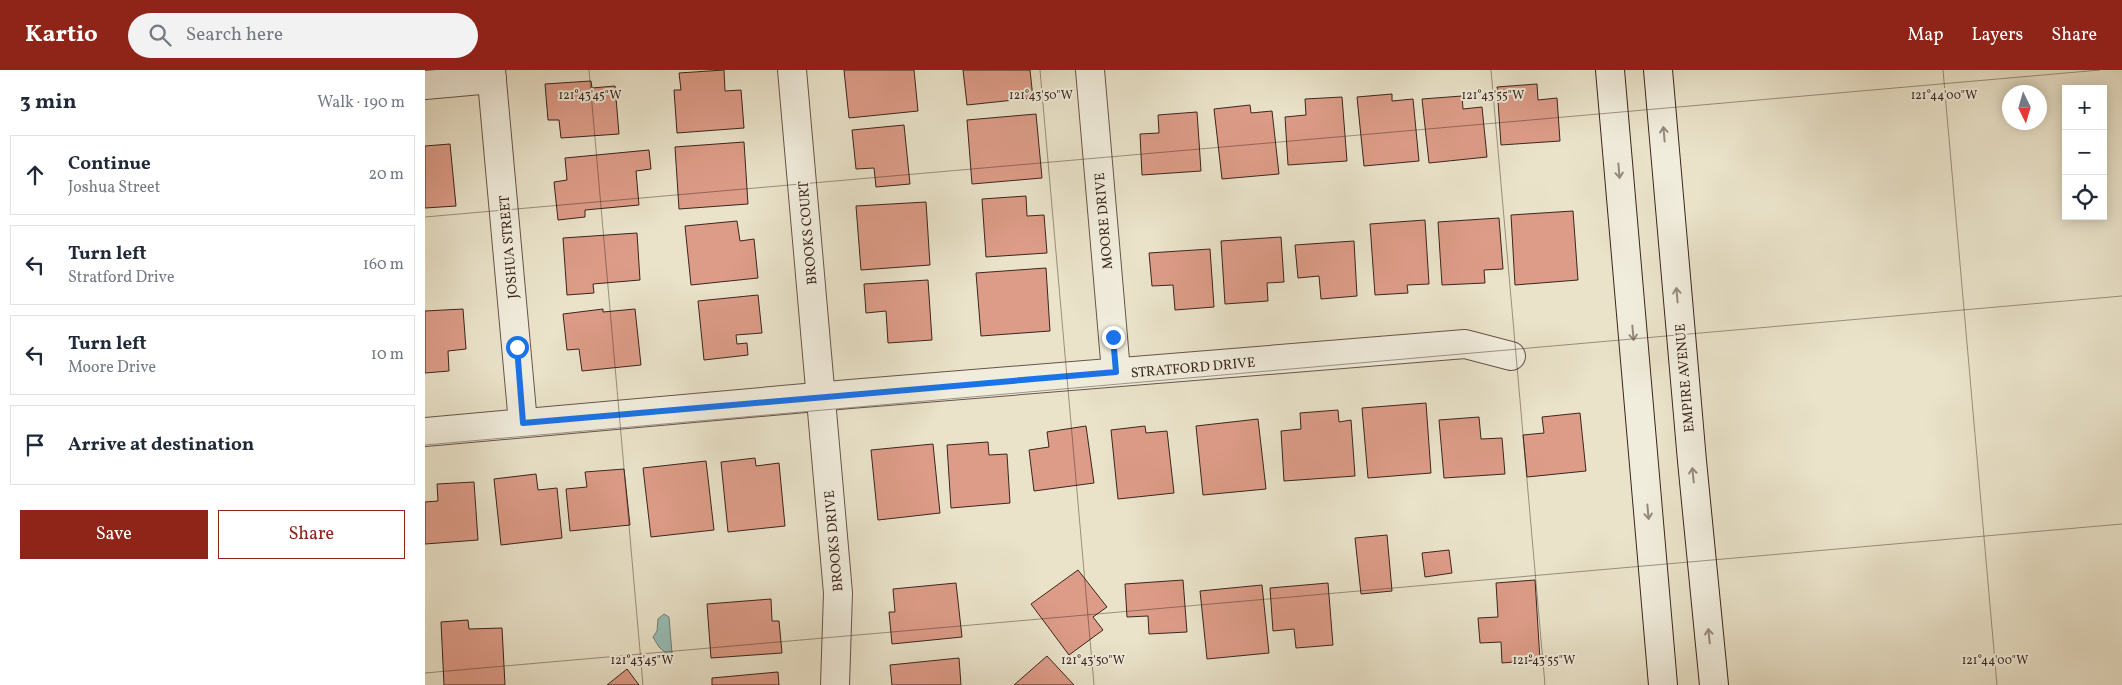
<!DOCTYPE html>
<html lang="en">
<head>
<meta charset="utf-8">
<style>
  body { margin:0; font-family:Vollkorn,serif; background:#f2f2f3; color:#1f2937 }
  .controls { position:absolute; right:15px; top:15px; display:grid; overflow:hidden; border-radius:0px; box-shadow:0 2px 12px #0003 }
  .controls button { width:45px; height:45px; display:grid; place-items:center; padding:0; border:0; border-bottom:1px solid #e0e1e3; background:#fff; color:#1f2937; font:25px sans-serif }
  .compass { position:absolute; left:1577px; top:15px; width:45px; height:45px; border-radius:50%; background:#fff; box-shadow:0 2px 12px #0003; rotate:175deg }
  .stop { position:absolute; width:15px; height:15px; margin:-11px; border:4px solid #1a73e8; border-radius:50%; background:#fff }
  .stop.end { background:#1a73e8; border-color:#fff; box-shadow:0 1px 5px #0008 }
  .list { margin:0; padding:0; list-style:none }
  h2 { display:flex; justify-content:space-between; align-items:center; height:65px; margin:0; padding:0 20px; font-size:21px }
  h2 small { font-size:16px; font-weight:400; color:#747a83 }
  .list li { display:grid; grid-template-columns:32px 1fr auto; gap:15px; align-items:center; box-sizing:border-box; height:80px; margin:0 10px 10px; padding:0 10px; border:1px solid #e0e1e3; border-radius:0px }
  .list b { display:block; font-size:19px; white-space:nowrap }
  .list p { margin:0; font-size:16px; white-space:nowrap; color:#747a83 }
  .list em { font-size:16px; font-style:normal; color:#747a83 }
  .actions { display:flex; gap:10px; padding:15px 20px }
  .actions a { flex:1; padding:11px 0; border:1px solid #8f2418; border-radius:0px; text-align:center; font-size:18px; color:#8f2418 }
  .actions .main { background:#8f2418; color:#fff }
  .icon { flex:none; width:28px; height:28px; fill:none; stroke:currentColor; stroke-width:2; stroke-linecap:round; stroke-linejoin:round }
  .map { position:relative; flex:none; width:1697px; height:615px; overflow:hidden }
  header { display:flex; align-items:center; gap:30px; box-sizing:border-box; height:70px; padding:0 25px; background:#8f2418; color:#fff }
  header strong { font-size:24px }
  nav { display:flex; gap:28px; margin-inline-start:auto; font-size:18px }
  .search { width:350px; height:45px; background:#f2f2f3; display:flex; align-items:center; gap:12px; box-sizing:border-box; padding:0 18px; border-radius:28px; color:#747a83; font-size:19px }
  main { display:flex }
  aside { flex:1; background:#fff }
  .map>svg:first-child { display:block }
</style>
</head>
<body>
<header>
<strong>Kartio</strong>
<div class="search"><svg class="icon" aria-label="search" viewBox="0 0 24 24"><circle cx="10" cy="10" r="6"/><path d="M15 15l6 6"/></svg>Search here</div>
<nav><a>Map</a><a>Layers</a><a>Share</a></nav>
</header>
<main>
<aside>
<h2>3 min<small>Walk · 190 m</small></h2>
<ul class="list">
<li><svg class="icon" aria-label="ahead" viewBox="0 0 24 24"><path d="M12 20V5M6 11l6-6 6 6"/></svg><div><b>Continue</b><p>Joshua Street</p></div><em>20 m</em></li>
<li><svg class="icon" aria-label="left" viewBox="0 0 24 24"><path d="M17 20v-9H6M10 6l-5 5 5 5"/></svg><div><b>Turn left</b><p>Stratford Drive</p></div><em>160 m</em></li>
<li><svg class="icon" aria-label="left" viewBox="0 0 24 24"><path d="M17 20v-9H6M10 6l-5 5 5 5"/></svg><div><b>Turn left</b><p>Moore Drive</p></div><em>10 m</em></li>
<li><svg class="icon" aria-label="arrive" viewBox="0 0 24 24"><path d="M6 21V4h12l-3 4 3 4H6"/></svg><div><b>Arrive at destination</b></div></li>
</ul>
<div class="actions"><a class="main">Save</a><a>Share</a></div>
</aside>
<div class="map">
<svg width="1697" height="615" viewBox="0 0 1697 615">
  <rect width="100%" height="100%" fill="#eae3ca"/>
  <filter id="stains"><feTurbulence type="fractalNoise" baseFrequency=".004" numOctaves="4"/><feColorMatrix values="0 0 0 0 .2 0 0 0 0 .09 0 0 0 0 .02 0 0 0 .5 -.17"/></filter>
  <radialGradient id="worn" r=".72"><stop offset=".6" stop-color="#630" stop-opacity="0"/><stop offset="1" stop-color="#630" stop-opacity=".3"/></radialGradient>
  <path fill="#98beb7" stroke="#738179" d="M 239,544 L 244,547 L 247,583 L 243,585 L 234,577 L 228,567 L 232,561 L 233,549 Z"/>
  <g fill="#dd9c88" stroke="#3b251c">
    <path d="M 299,0 L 300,21 L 316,20 L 319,58 L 252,63 L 249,20 L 256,20 L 254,3 Z"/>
    <path d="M 419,0 L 489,0 L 493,41 L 424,48 Z"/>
    <path d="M 538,0 L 605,0 L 608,28 L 542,35 Z"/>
    <path d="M 166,11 L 167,18 L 190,16 L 194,64 L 136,68 L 134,50 L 123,50 L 120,14 Z"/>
    <path d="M 1112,14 L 1113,30 L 1132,28 L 1135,71 L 1076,75 L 1072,17 Z"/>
    <path d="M 967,24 L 967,31 L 988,29 L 994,91 L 939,96 L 932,27 Z"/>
    <path d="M 1037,26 L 1038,39 L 1057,37 L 1062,87 L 1004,93 L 997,29 Z"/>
    <path d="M 917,27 L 922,91 L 863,95 L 860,47 L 881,45 L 880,29 Z"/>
    <path d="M 825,35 L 826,43 L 847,41 L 854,104 L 797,109 L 789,39 Z"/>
    <path d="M 772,42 L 776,101 L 717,105 L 715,64 L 734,63 L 733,45 Z"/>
    <path d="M 611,44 L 617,108 L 547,114 L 542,50 Z"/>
    <path d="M 479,55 L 485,114 L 451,117 L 449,98 L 431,99 L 427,60 Z"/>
    <path d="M 319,72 L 323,134 L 254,139 L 250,77 Z"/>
    <path d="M 25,74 L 31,136 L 0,138 L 0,76 Z"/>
    <path d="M 224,80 L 226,99 L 211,101 L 214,135 L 160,140 L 160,147 L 133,150 L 129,112 L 142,110 L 140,88 Z"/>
    <path d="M 601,126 L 602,146 L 619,145 L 622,183 L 561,187 L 557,129 Z"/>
    <path d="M 501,132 L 505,195 L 436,200 L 431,136 Z"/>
    <path d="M 1148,141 L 1153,210 L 1090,215 L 1086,145 Z"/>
    <path d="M 1074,148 L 1078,199 L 1059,200 L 1060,213 L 1017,215 L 1013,152 Z"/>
    <path d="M 1000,150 L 1004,214 L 982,215 L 983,223 L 950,225 L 945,154 Z"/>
    <path d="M 312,151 L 315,171 L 329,169 L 333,208 L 266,215 L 260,156 Z"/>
    <path d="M 212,163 L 215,210 L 168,214 L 169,223 L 142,225 L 138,168 Z"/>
    <path d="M 856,167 L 859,212 L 842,213 L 843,231 L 800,234 L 796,171 Z"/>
    <path d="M 929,171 L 932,226 L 896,229 L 894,206 L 873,208 L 870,175 Z"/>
    <path d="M 785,179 L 789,237 L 750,240 L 748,215 L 727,216 L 724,183 Z"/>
    <path d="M 621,198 L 625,261 L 556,266 L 551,203 Z"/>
    <path d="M 503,210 L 507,270 L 463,273 L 461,241 L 441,243 L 439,214 Z"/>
    <path d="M 333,225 L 337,263 L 311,265 L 312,274 L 322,273 L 323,285 L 279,290 L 273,231 Z"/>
    <path d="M 38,239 L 41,279 L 23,281 L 24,301 L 0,303 L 0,241 Z"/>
    <path d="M 178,239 L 178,242 L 210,239 L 216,295 L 157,301 L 154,279 L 142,280 L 138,244 Z"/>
    <path d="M 1001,333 L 1006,403 L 943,408 L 937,338 Z"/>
    <path d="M 913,340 L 914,352 L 926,350 L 930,406 L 859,411 L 856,361 L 876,359 L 875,343 Z"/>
    <path d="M 1155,343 L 1161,401 L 1102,407 L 1098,365 L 1119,363 L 1117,347 Z"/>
    <path d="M 1054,347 L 1056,369 L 1077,368 L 1080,404 L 1019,408 L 1014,350 Z"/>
    <path d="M 833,349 L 841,419 L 778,425 L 771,356 Z"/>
    <path d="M 661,356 L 669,413 L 609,421 L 604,380 L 624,377 L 622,362 Z"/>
    <path d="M 720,356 L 721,363 L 742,361 L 749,423 L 693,429 L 686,360 Z"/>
    <path d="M 563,372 L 564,385 L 582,384 L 585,433 L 526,438 L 522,375 Z"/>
    <path d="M 508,374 L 515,443 L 453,450 L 446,380 Z"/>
    <path d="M 330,388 L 331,396 L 354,393 L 360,456 L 303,462 L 296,392 Z"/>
    <path d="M 281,391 L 289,460 L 226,467 L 218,398 Z"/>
    <path d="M 199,399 L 205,455 L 145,461 L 141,419 L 162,417 L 160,402 Z"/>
    <path d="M 111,404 L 113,420 L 132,418 L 137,468 L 76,475 L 69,409 Z"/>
    <path d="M 49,412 L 53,470 L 0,474 L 0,432 L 13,431 L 12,414 Z"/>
    <path d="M 962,465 L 967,521 L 936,524 L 930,468 Z"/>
    <path d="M 1024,480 L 1027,503 L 1000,507 L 997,483 Z"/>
    <path d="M 653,500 L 682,537 L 668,547 L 678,560 L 644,585 L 606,534 Z"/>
    <path d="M 758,510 L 762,562 L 724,564 L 723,546 L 702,547 L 700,514 Z"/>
    <path d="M 1110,510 L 1115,590 L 1077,593 L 1076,572 L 1055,573 L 1053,548 L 1073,547 L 1071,513 Z"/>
    <path d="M 531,513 L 537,567 L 467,574 L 464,542 L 470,542 L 468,519 Z"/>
    <path d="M 903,513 L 908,575 L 871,578 L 869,559 L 848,561 L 845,518 Z"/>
    <path d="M 837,515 L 844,583 L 782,589 L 775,521 Z"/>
    <path d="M 346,529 L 347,551 L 354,551 L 357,583 L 286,588 L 282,534 Z"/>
    <path d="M 43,550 L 44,559 L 77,558 L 80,615 L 19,615 L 16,552 Z"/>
    <path d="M 622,586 L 649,615 L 589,615 Z"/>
    <path d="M 534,588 L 536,615 L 467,615 L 465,595 Z"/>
    <path d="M 202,599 L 214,615 L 182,615 Z"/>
    <path d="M 353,602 L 354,615 L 287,615 L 287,608 Z"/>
  </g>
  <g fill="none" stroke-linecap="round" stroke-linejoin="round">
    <g stroke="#675448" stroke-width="30">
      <g id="street">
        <path d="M 66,0 L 98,353"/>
        <path d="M 367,0 L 413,523 L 410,615"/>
        <path d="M 665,0 L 691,302"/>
        <path d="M 0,15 L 67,9"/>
        <path d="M 0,362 L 425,324 L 1040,274 L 1086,286"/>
      </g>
    </g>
    <g stroke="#3b251c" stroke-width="30">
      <g id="secondary">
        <path d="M 1185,0 L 1238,615"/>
        <path d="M 1233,0 L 1267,391 L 1289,615"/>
      </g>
    </g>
    <use href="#street" stroke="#f1eddd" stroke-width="28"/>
    <use href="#secondary" stroke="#f1eddd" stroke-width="28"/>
  </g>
  <defs><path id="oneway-shaft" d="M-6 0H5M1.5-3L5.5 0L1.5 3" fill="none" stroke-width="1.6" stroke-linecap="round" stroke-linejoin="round" transform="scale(1.25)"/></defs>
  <g stroke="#96897c">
    <use href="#oneway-shaft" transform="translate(1239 64) rotate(-95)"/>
    <use href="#oneway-shaft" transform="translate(1194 101) rotate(85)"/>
    <use href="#oneway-shaft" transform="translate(1252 225) rotate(-95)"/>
    <use href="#oneway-shaft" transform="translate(1208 263) rotate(85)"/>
    <use href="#oneway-shaft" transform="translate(1268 405) rotate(-96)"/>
    <use href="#oneway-shaft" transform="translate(1223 442) rotate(85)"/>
    <use href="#oneway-shaft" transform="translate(1284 566) rotate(-96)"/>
  </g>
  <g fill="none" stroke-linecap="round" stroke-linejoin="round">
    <path stroke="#1a73e8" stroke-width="6" d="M 92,277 L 98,353 L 691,302 L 688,267"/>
  </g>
  <path fill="none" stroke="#3b251c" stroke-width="1" stroke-opacity="0.45" d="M 164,0 L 218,615M 615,0 L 669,615M 1066,0 L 1120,615M 1518,0 L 1572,615M 0,147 L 1675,0M 0,375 L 1697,226M 0,603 L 1697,454"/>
  <g text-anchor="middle" stroke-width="4" stroke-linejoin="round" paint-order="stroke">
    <g font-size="14" fill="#3b251c" stroke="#f1eddd">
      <text transform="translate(678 151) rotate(-95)" y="5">MOORE DRIVE</text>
      <text transform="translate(382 163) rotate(-95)" y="5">BROOKS COURT</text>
      <text transform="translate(83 177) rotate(-95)" y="5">JOSHUA STREET</text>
      <text transform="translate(768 297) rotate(-5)" y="5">STRATFORD DRIVE</text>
      <text transform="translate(1259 308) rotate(-95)" y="5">EMPIRE AVENUE</text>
      <text transform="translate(408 471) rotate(-95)" y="5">BROOKS DRIVE</text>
    </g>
  </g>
  <g font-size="12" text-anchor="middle" fill="#3b251c" stroke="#f1eddd" stroke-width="4" stroke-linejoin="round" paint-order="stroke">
    <text x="165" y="29">121°43'45"W</text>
    <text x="616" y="29">121°43'50"W</text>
    <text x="1068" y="29">121°43'55"W</text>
    <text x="1519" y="29">121°44'00"W</text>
    <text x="217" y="594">121°43'45"W</text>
    <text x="668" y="594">121°43'50"W</text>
    <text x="1119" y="594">121°43'55"W</text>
    <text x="1570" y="594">121°44'00"W</text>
  </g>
  <rect width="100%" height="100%" filter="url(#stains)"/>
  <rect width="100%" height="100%" fill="url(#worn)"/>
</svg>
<div class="controls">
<button>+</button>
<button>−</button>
<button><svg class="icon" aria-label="locate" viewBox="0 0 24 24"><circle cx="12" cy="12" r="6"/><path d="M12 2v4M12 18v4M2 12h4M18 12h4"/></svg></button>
</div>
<svg class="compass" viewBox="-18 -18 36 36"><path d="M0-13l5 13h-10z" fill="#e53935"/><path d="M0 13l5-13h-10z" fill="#747a83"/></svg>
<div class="stop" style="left:92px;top:277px"></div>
<div class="stop end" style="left:688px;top:267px"></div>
</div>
</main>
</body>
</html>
